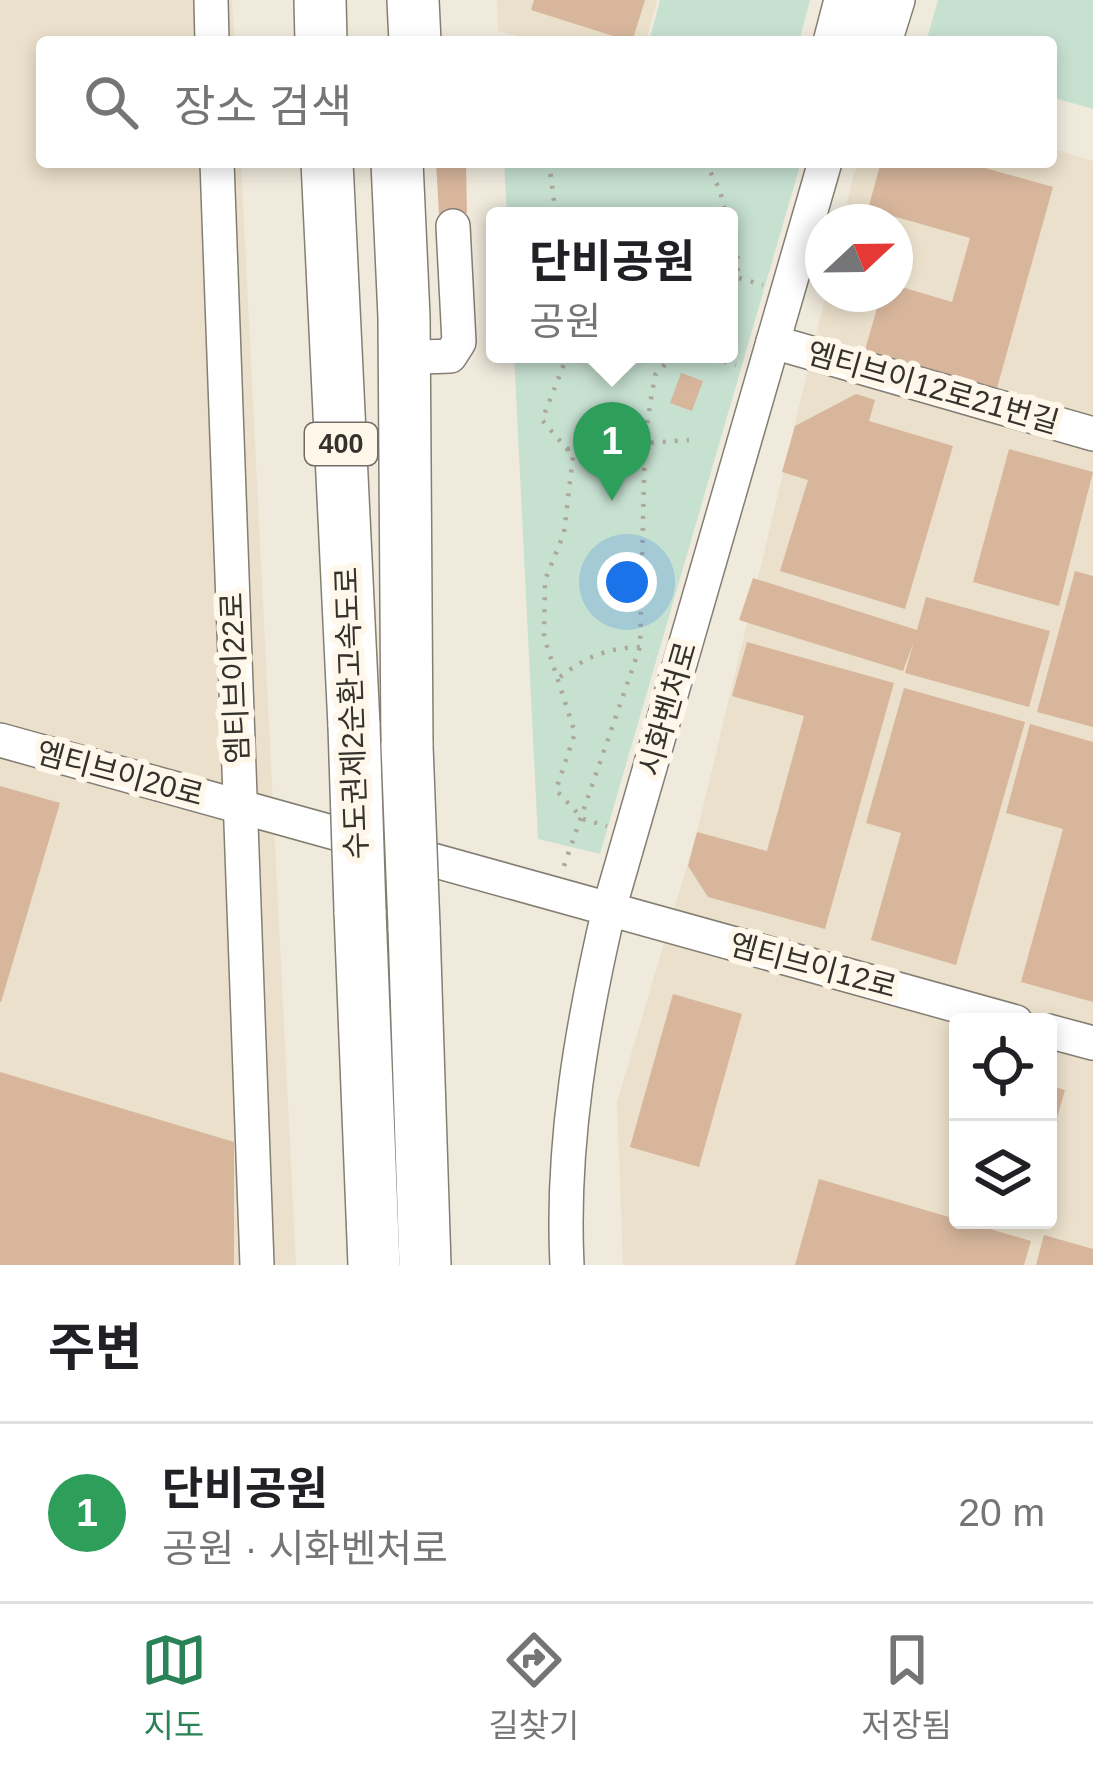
<!DOCTYPE html>
<html lang="ko">
<head>
<meta charset="utf-8">
<style>
  body { margin:0; font-family:Arial,"Noto Sans KR",sans-serif; background:#f2f2f2; color:#202124 }
  .controls { position:absolute; right:36px; bottom:36px; display:grid; overflow:hidden; border-radius:12px; box-shadow:0 6px 18px #0003 }
  .controls button { width:108px; height:108px; display:grid; place-items:center; padding:0; border:0; border-bottom:3px solid #e0e0e0; background:#fff; color:#202124; font:60px sans-serif }
  .compass { position:absolute; left:805px; top:204px; width:108px; height:108px; border-radius:50%; background:#fff; box-shadow:0 6px 18px #0003; rotate:68deg }
  .you { position:absolute; left:627px; top:582px; width:42px; height:42px; margin:-30px; border:9px solid #fff; border-radius:50%; background:#1a73e8; box-shadow:0 0 0 18px #1a73e833 }
  .badge { display:grid; place-items:center; width:78px; height:78px; border-radius:50%; background:#2a8357; color:#fff; font-size:39px; font-weight:700 }
  .pin { position:absolute; translate:-50% -99px; filter:drop-shadow(0 3px 6px #0008) }
  .pin::after { content:''; position:absolute; top:63px; width:42px; height:36px; background:inherit; clip-path:polygon(0 0,100% 0,50% 100%) }
  .popup { position:absolute; left:486px; top:207px; width:252px; height:156px; box-sizing:border-box; display:grid; place-content:center; border-radius:12px; background:#fff; filter:drop-shadow(0 3px 9px #0005); font-size:39px; white-space:nowrap; color:#757577 }
  .popup b { font-size:45px; color:#202124 }
  .popup::after { content:''; position:absolute; left:50%; top:100%; margin-left:-24px; border:24px solid transparent; border-top-color:#fff }
  .list { margin:0; padding:0; list-style:none }
  h2 { display:flex; justify-content:space-between; align-items:center; height:156px; margin:0; padding:0 48px; font-size:51px }
  h2 small { font-size:39px; font-weight:400; color:#757577 }
  .list li { display:grid; grid-template-columns:78px 1fr auto; gap:36px; align-items:center; box-sizing:border-box; height:180px; padding:0 48px; border-top:3px solid #e0e0e0 }
  .list b { display:block; font-size:45px; white-space:nowrap }
  .list p { margin:0; font-size:39px; white-space:nowrap; color:#757577 }
  .list em { font-size:39px; font-style:normal; color:#757577 }
  .icon { flex:none; width:66px; height:66px; fill:none; stroke:currentColor; stroke-width:2; stroke-linecap:round; stroke-linejoin:round }
  .map { position:relative; flex:none; width:1093px; height:1265px; overflow:hidden }
  .search { position:absolute; background:#fff; box-shadow:0 6px 18px #0003; left:36px; right:36px; top:36px; height:132px; display:flex; align-items:center; gap:30px; box-sizing:border-box; padding:0 42px; border-radius:12px; color:#757577; font-size:45px }
  .sheet { height:336px; background:#fff }
  nav { display:flex; justify-content:space-around; align-items:center; box-sizing:border-box; height:168px; border-top:3px solid #e0e0e0; background:#fff; font-size:33px; color:#757577 }
  nav a { display:grid; justify-items:center; gap:6px }
  nav .on { color:#2a8357 }
  .map>svg:first-child { display:block }
</style>
</head>
<body>
<div class="map">
<svg width="1093" height="1265" viewBox="0 0 1093 1265">
  <rect width="100%" height="100%" fill="#f0eadd"/>
  <g fill="#eae0cb" fill-rule="evenodd">
    <path d="M 0,0 L 232,0 L 235,42 L 42,42 L 42,162 L 241,162 L 296,1265 L 0,1265 Z"/>
    <path d="M 497,0 L 657,0 L 646,42 L 541,42 L 498,31 Z"/>
    <path d="M 1051,148 L 1093,161 L 1093,1265 L 623,1265 L 617,1102 L 697,832 L 826,294 L 895,294 L 895,222 L 843,222 L 854,173 L 862,162 L 1051,162 ZM 958,1022 L 1048,1022 L 1048,1220 L 958,1220 Z"/>
  </g>
  <g fill="#c7e1d1">
    <path d="M 660,0 L 810,0 L 799,42 L 649,42 Z"/>
    <path d="M 938,0 L 1093,0 L 1093,109 L 1051,97 L 1051,42 L 926,42 Z"/>
    <path d="M 504,162 L 801,162 L 600,854 L 538,839 L 514,354 L 729,354 L 729,216 L 507,216 Z"/>
  </g>
  <g fill="#d7b69c">
    <path d="M 534,0 L 645,0 L 632,42 L 531,10 Z"/>
    <path d="M 436,162 L 466,162 L 467,213 L 439,214 Z"/>
    <path d="M 881,162 L 964,162 L 1053,187 L 997,388 L 865,350 L 881,294 L 895,294 L 895,285 L 952,302 L 970,238 L 868,209 Z"/>
    <path d="M 681,373 L 703,381 L 692,411 L 670,403 Z"/>
    <path d="M 856,394 L 875,400 L 869,421 L 953,446 L 905,609 L 780,571 L 808,480 L 782,472 L 795,426 Z"/>
    <path d="M 1009,449 L 1093,472 L 1059,606 L 973,582 Z"/>
    <path d="M 1075,571 L 1093,576 L 1093,727 L 1037,712 Z"/>
    <path d="M 753,578 L 917,630 L 926,597 L 1050,631 L 1029,707 L 905,673 L 914,641 L 903,671 L 739,620 Z"/>
    <path d="M 747,642 L 894,683 L 825,929 L 708,897 L 688,866 L 697,832 L 767,851 L 804,716 L 732,696 Z"/>
    <path d="M 904,688 L 1025,722 L 956,965 L 871,940 L 901,833 L 866,823 Z"/>
    <path d="M 1030,724 L 1093,742 L 1093,1002 L 1021,982 L 1063,829 L 1006,813 Z"/>
    <path d="M 0,786 L 60,803 L 1,1002 L 0,1002 Z"/>
    <path d="M 673,994 L 742,1014 L 699,1167 L 630,1147 Z"/>
    <path d="M 0,1072 L 234,1142 L 234,1265 L 0,1265 Z"/>
    <path d="M 1048,1085 L 1065,1090 L 1049,1146 L 1048,1146 Z"/>
    <path d="M 819,1179 L 1031,1241 L 1024,1265 L 795,1265 Z"/>
    <path d="M 1044,1235 L 1093,1249 L 1093,1265 L 1036,1265 Z"/>
  </g>
  <g fill="none" stroke-linecap="round" stroke-linejoin="round">
    <g stroke="#847e73" stroke-width="36">
      <g id="minor">
        <path d="M 211,0 L 212,42"/>
        <path d="M 830,42 L 841,0"/>
        <path d="M 859,42 L 871,0"/>
        <path d="M 885,42 L 898,0"/>
        <path d="M 217,162 L 257,1265"/>
        <path d="M 773,342 L 1093,434"/>
        <path d="M 423,357 L 450,356 L 459,342 L 453,226"/>
        <path d="M 0,740 L 1016,1022"/>
        <path d="M 1048,1031 L 1093,1043"/>
        <path d="M 567,1265 C 561,1145 582,1025 609,909 L 825,162"/>
      </g>
    </g>
    <g stroke="#847e73" stroke-width="54">
      <g id="highway">
        <path d="M 320,0 L 321,42"/>
        <path d="M 413,0 L 415,42"/>
        <path d="M 327,162 L 354,726"/>
        <path d="M 397,162 L 404,317 L 407,746"/>
        <path d="M 360,911 L 374,1265"/>
        <path d="M 414,927 L 425,1265"/>
      </g>
    </g>
    <g stroke="#ada89e" stroke-width="4.5" stroke-dasharray="3 9" stroke-linecap="butt">
      <path d="M 549,162 L 556,216"/>
      <path d="M 705,162 L 719,188 L 727,216"/>
      <path d="M 729,221 C 737,250 744,270 729,297"/>
      <path d="M 739,278 L 763,285"/>
      <path d="M 568,354 L 542,420 L 573,456 L 564,533 L 545,580 L 544,637 L 575,733 L 556,790 L 583,819 L 607,826"/>
      <path d="M 701,354 L 736,365"/>
      <path d="M 567,449 L 689,440"/>
      <path d="M 560,677 C 586,657 606,648 640,647"/>
      <path d="M 564,866 L 640,647 L 645,436 L 655,375 L 675,354"/>
    </g>
    <use href="#minor" stroke="#fff" stroke-width="33"/>
    <use href="#highway" stroke="#fff" stroke-width="51"/>
    <g stroke="#847e73" stroke-width="54" stroke-linecap="butt">
      <g id="highway-bridge">
        <path d="M 354,726 L 360,911"/>
        <path d="M 407,746 L 414,927"/>
      </g>
    </g>
    <use href="#highway-bridge" stroke="#fff" stroke-width="51"/>
  </g>
  <g text-anchor="middle" stroke-width="12" stroke-linejoin="round" paint-order="stroke">
    <rect fill="#fef7ea" stroke="#716d66" stroke-width="3" x="305" y="423" width="72" height="42" rx="9"/>
    <g font-size="27" font-weight="bold" fill="#35322d">
      <text x="341" y="453">400</text>
    </g>
    <g font-size="30" fill="#35322d" stroke="#fef7ea">
      <text transform="translate(933 388) rotate(16)" y="10">엠티브이12로21번길</text>
      <text transform="translate(235 678) rotate(-92)" y="10">엠티브이22로</text>
      <text transform="translate(668 709) rotate(-74)" y="10">시화벤처로</text>
      <text transform="translate(352 713) rotate(-92)" y="10">수도권제2순환고속도로</text>
      <text transform="translate(120 774) rotate(15)" y="10">엠티브이20로</text>
      <text transform="translate(813 966) rotate(15)" y="10">엠티브이12로</text>
    </g>
  </g>
</svg>
<div class="controls">
<button><svg class="icon" aria-label="locate" viewBox="0 0 24 24"><circle cx="12" cy="12" r="6"/><path d="M12 2v4M12 18v4M2 12h4M18 12h4"/></svg></button>
<button><svg class="icon" aria-label="layers" viewBox="0 0 24 24"><path d="M12 4l9 5-9 5-9-5zM3 14l9 5 9-5"/></svg></button>
</div>
<svg class="compass" viewBox="-18 -18 36 36"><path d="M0-13l5 13h-10z" fill="#e53935"/><path d="M0 13l5-13h-10z" fill="#757577"/></svg>
<div class="you"></div>
<div class="pin badge" style="left:612px;top:501px;background:#2e9e5b">1</div>
<div class="popup"><b>단비공원</b>공원</div>
<div class="search"><svg class="icon" aria-label="search" viewBox="0 0 24 24"><circle cx="10" cy="10" r="6"/><path d="M15 15l6 6"/></svg>장소 검색</div>
</div>
<section class="sheet">
<h2>주변<small></small></h2>
<ul class="list">
<li><span class="badge" style="background:#2e9e5b">1</span><div><b>단비공원</b><p>공원 · 시화벤처로</p></div><em>20 m</em></li>
</ul>
</section>
<nav>
<a class="on"><svg class="icon" aria-label="map" viewBox="0 0 24 24"><path d="M3 6l6-2 6 2 6-2v14l-6 2-6-2-6 2zM9 4v14M15 6v14"/></svg>지도</a>
<a><svg class="icon" aria-label="directions" viewBox="0 0 24 24"><path d="M12 3l9 9-9 9-9-9zM9 14v-3h6M13 9l2 2-2 2"/></svg>길찾기</a>
<a><svg class="icon" aria-label="saved" viewBox="0 0 24 24"><path d="M7 4h10v16l-5-4-5 4z"/></svg>저장됨</a>
</nav>
</body>
</html>
